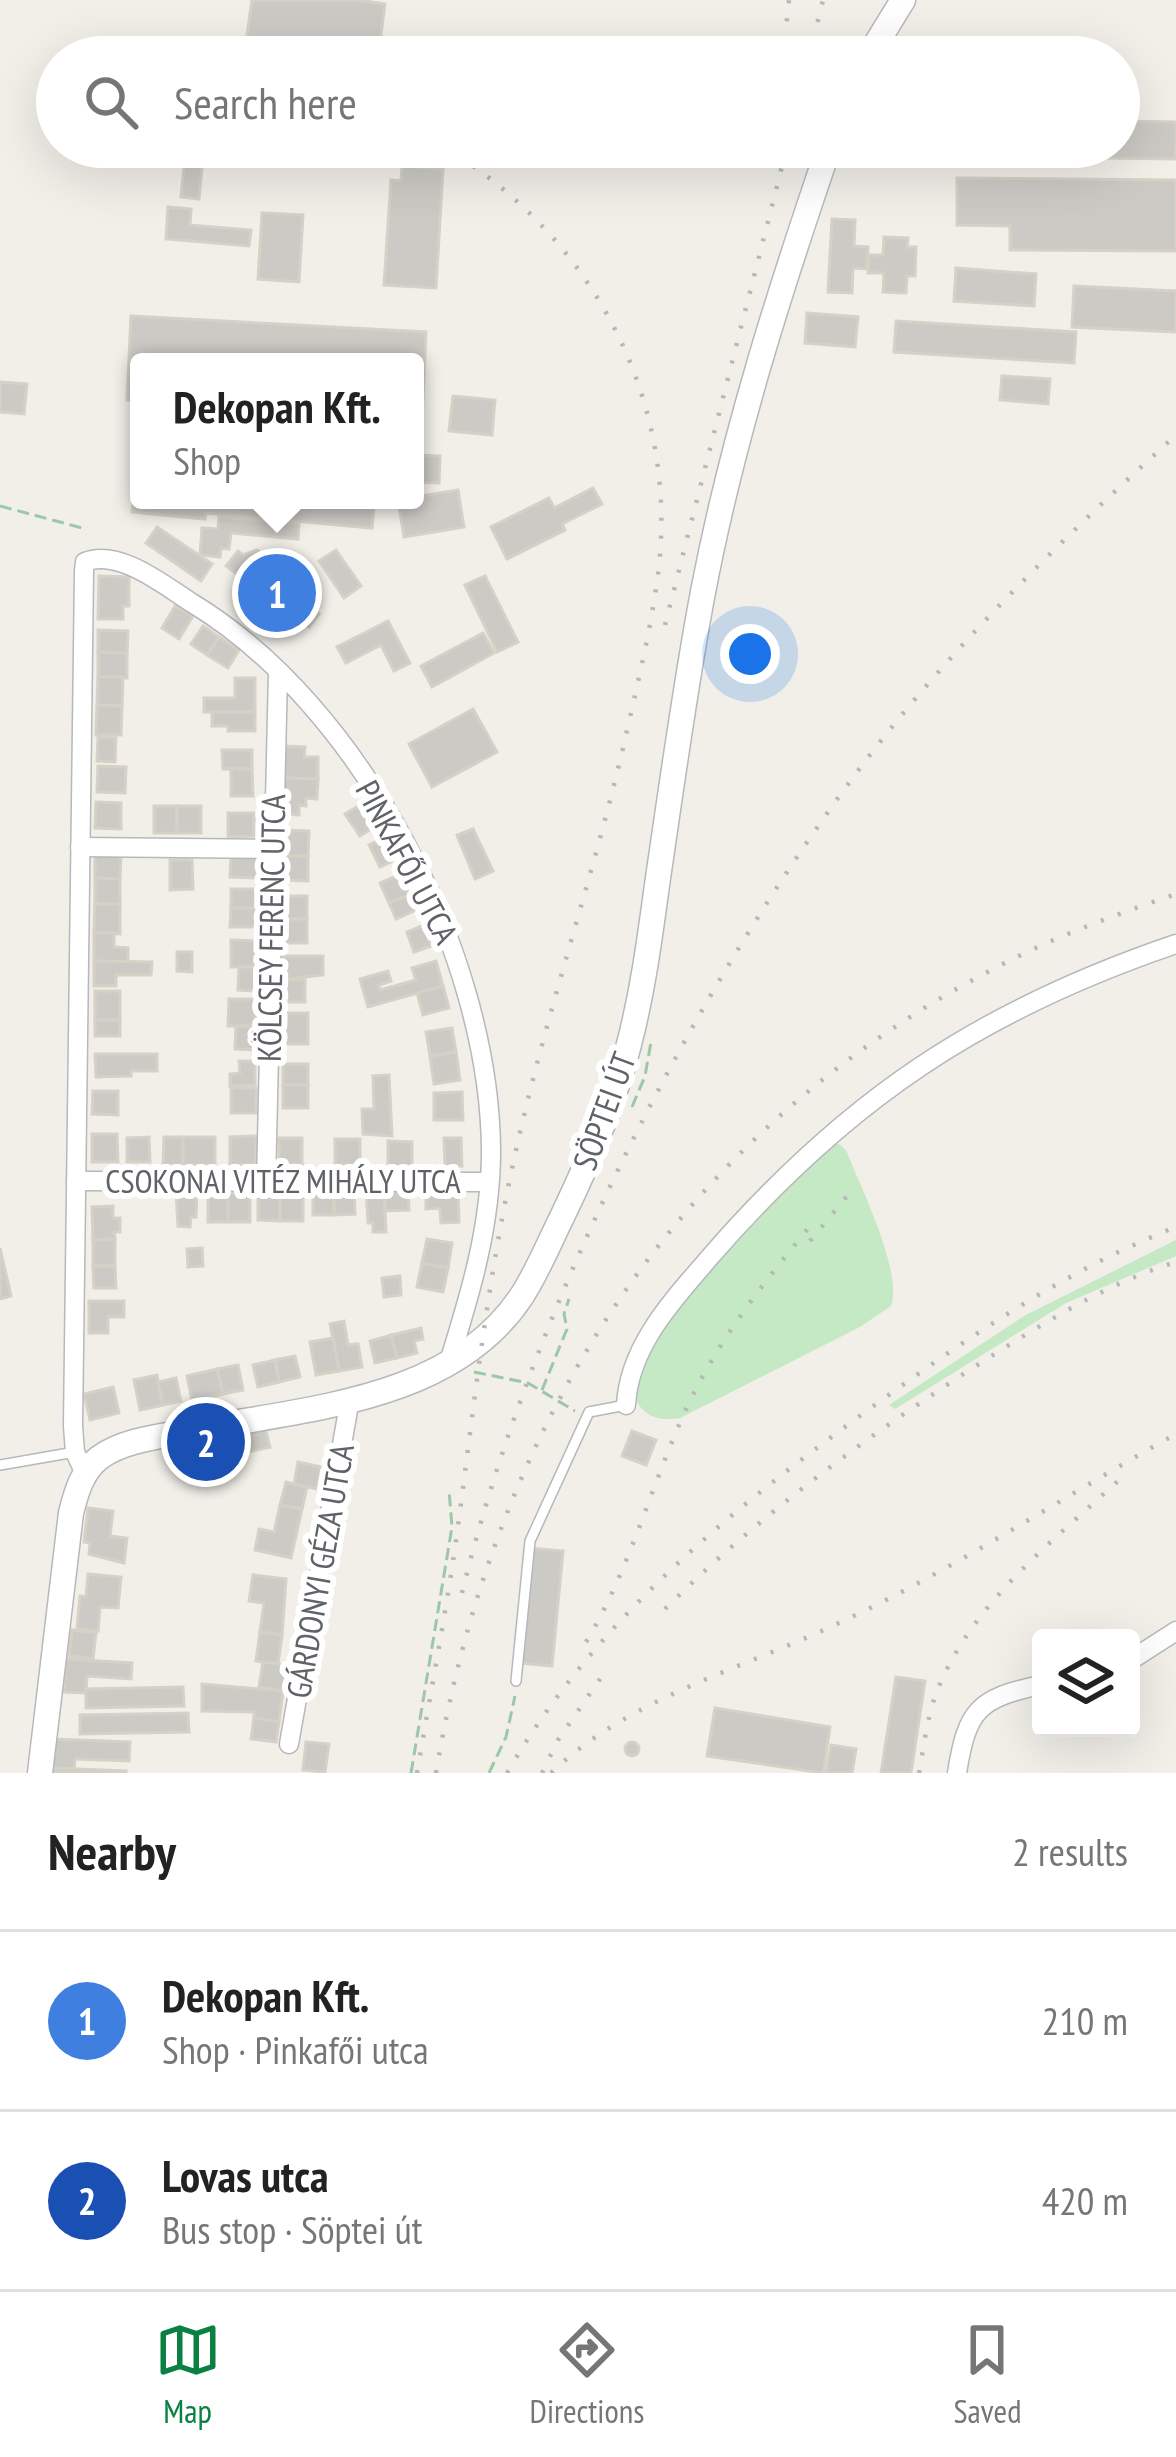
<!DOCTYPE html>
<html lang="en">
<head>
<meta charset="utf-8">
<style>
  body { margin:0; font-family:"PT Sans Narrow",sans-serif; background:#f2f2f2; color:#222 }
  .controls { position:absolute; right:36px; bottom:36px; display:grid; overflow:hidden; border-radius:12px; box-shadow:0 12px 48px #0002 }
  .controls button { width:108px; height:108px; display:grid; place-items:center; padding:0; border:0; border-bottom:3px solid #e0e0e0; background:#fff; color:#222; font:60px sans-serif }
  .you { position:absolute; left:750px; top:654px; width:42px; height:42px; margin:-30px; border:9px solid #fff; border-radius:50%; background:#1a73e8; box-shadow:0 0 0 18px #1a73e833 }
  .badge { display:grid; place-items:center; width:78px; height:78px; border-radius:50%; background:#0b8043; color:#fff; font-size:39px; font-weight:700 }
  .pin { position:absolute; translate:-50% -50%; border:6px solid #fff; box-shadow:0 3px 12px #0006 }
  .popup { position:absolute; left:130px; top:353px; width:294px; height:156px; box-sizing:border-box; display:grid; place-content:center; border-radius:12px; background:#fff; filter:drop-shadow(0 3px 9px #0005); font-size:39px; white-space:nowrap; color:#767676 }
  .popup b { font-size:45px; color:#222 }
  .popup::after { content:''; position:absolute; left:50%; top:100%; margin-left:-24px; border:24px solid transparent; border-top-color:#fff }
  .list { margin:0; padding:0; list-style:none }
  h2 { display:flex; justify-content:space-between; align-items:center; height:156px; margin:0; padding:0 48px; font-size:51px }
  h2 small { font-size:39px; font-weight:400; color:#767676 }
  .list li { display:grid; grid-template-columns:78px 1fr auto; gap:36px; align-items:center; box-sizing:border-box; height:180px; padding:0 48px; border-top:3px solid #e0e0e0 }
  .list b { display:block; font-size:45px; white-space:nowrap }
  .list p { margin:0; font-size:39px; white-space:nowrap; color:#767676 }
  .list em { font-size:39px; font-style:normal; color:#767676 }
  .icon { flex:none; width:66px; height:66px; fill:none; stroke:currentColor; stroke-width:2; stroke-linecap:round; stroke-linejoin:round }
  .map { position:relative; flex:none; width:1176px; height:1773px; overflow:hidden }
  .search { position:absolute; background:#fff; box-shadow:0 12px 48px #0002; left:36px; right:36px; top:36px; height:132px; display:flex; align-items:center; gap:30px; box-sizing:border-box; padding:0 42px; border-radius:66px; color:#767676; font-size:45px }
  .sheet { height:516px; background:#fff }
  nav { display:flex; justify-content:space-around; align-items:center; box-sizing:border-box; height:168px; border-top:3px solid #e0e0e0; background:#fff; font-size:33px; color:#767676 }
  nav a { display:grid; justify-items:center; gap:6px }
  nav .on { color:#0b8043 }
  .map>svg:first-child { display:block }
</style>
</head>
<body>
<div class="map">
<svg width="1176" height="1773" viewBox="0 0 1176 1773">
  <rect width="100%" height="100%" fill="#f1efe8"/>
  <g fill="#c5e8c5">
    <path d="M 830,1144 L 839,1144 L 846,1150 C 860,1186 903,1271 891,1306 L 860,1327 L 680,1418 C 661,1421 643,1418 635,1397 C 638,1321 776,1198 830,1144 Z"/>
    <path d="M 1176,1240 L 1176,1256 L 1066,1303 L 895,1409 L 889,1405 L 1024,1316 Z"/>
  </g>
  <g fill="#cccac5" stroke="#d6d1c6" stroke-width="3">
    <path d="M 252,0 L 358,0 L 385,4 L 378,57 L 244,56 Z"/>
    <path d="M 1119,121 L 1176,122 L 1176,159 L 959,156 L 959,147 L 1119,147 Z"/>
    <path d="M 184,166 L 202,167 L 199,199 L 181,197 Z"/>
    <path d="M 402,166 L 443,169 L 436,288 L 384,285 L 391,180 L 401,181 Z"/>
    <path d="M 957,178 L 1176,180 L 1176,251 L 1010,250 L 1010,226 L 957,225 Z"/>
    <path d="M 168,207 L 191,209 L 190,225 L 251,230 L 249,246 L 166,239 Z"/>
    <path d="M 262,213 L 303,215 L 299,282 L 258,279 Z"/>
    <path d="M 832,219 L 855,220 L 854,246 L 868,247 L 867,269 L 853,268 L 852,293 L 828,292 Z"/>
    <path d="M 884,237 L 908,238 L 907,247 L 916,247 L 915,276 L 907,276 L 906,293 L 883,292 L 884,273 L 868,273 L 868,255 L 883,255 Z"/>
    <path d="M 956,268 L 1036,274 L 1034,306 L 954,301 Z"/>
    <path d="M 1074,286 L 1176,291 L 1176,332 L 1072,327 Z"/>
    <path d="M 807,313 L 858,317 L 855,347 L 805,343 Z"/>
    <path d="M 131,316 L 426,332 L 422,417 L 415,416 L 415,362 L 139,362 L 139,401 L 127,400 Z"/>
    <path d="M 896,321 L 1076,332 L 1074,363 L 894,352 Z"/>
    <path d="M 1002,376 L 1050,379 L 1048,404 L 1000,400 Z"/>
    <path d="M 0,382 L 27,384 L 24,414 L 0,412 Z"/>
    <path d="M 453,396 L 495,400 L 492,435 L 449,431 Z"/>
    <path d="M 415,455 L 440,456 L 439,483 L 415,482 Z"/>
    <path d="M 135,480 L 139,480 L 139,500 L 306,500 L 374,506 L 372,528 L 206,513 L 205,519 L 132,512 Z"/>
    <path d="M 593,488 L 602,504 L 562,524 L 565,530 L 507,559 L 491,527 L 549,498 L 554,508 Z"/>
    <path d="M 458,490 L 464,527 L 404,537 L 398,500 Z"/>
    <path d="M 219,517 L 299,524 L 298,539 L 231,533 L 229,549 L 221,548 L 220,557 L 200,555 L 202,528 L 218,529 Z"/>
    <path d="M 157,527 L 212,564 L 201,581 L 146,543 Z"/>
    <path d="M 257,550 L 263,555 L 263,572 L 319,614 L 309,627 L 226,566 L 238,551 L 243,555 Z"/>
    <path d="M 336,550 L 361,586 L 344,598 L 319,561 Z"/>
    <path d="M 99,576 L 129,577 L 129,606 L 123,606 L 123,619 L 98,619 Z"/>
    <path d="M 485,576 L 518,642 L 497,652 L 465,585 Z"/>
    <path d="M 175,606 L 193,616 L 179,639 L 162,628 Z"/>
    <path d="M 388,621 L 410,663 L 394,671 L 381,645 L 346,663 L 337,647 Z"/>
    <path d="M 203,626 L 219,637 L 207,655 L 191,644 Z"/>
    <path d="M 98,630 L 128,631 L 127,653 L 98,652 Z"/>
    <path d="M 483,633 L 494,653 L 432,687 L 421,666 Z"/>
    <path d="M 219,637 L 239,650 L 228,668 L 207,655 Z"/>
    <path d="M 98,652 L 127,653 L 127,678 L 98,677 Z"/>
    <path d="M 98,677 L 123,677 L 122,706 L 97,705 Z"/>
    <path d="M 235,678 L 255,678 L 255,712 L 204,712 L 204,698 L 235,698 Z"/>
    <path d="M 97,705 L 122,706 L 121,735 L 96,735 Z"/>
    <path d="M 473,709 L 497,752 L 432,787 L 409,744 Z"/>
    <path d="M 212,712 L 255,712 L 255,731 L 228,731 L 228,726 L 212,726 Z"/>
    <path d="M 98,737 L 116,738 L 115,762 L 97,761 Z"/>
    <path d="M 284,746 L 305,747 L 304,757 L 318,757 L 318,779 L 284,778 Z"/>
    <path d="M 222,750 L 252,750 L 252,769 L 223,769 Z"/>
    <path d="M 98,766 L 126,767 L 125,793 L 97,792 Z"/>
    <path d="M 231,769 L 252,769 L 253,796 L 231,796 Z"/>
    <path d="M 284,778 L 318,779 L 317,799 L 306,798 L 306,806 L 299,805 L 299,815 L 283,814 Z"/>
    <path d="M 96,802 L 121,803 L 121,829 L 95,828 Z"/>
    <path d="M 365,802 L 379,824 L 360,836 L 345,814 Z"/>
    <rect x="154" y="806" width="23" height="27"/>
    <rect x="177" y="806" width="24" height="27"/>
    <path d="M 228,813 L 254,813 L 254,836 L 228,837 Z"/>
    <path d="M 473,829 L 493,871 L 475,879 L 457,835 Z"/>
    <path d="M 282,830 L 309,831 L 308,856 L 282,856 Z"/>
    <path d="M 386,837 L 397,859 L 380,867 L 369,845 Z"/>
    <path d="M 95,852 L 121,853 L 120,879 L 95,878 Z"/>
    <path d="M 231,855 L 258,856 L 257,878 L 230,877 Z"/>
    <path d="M 282,856 L 308,856 L 308,881 L 281,880 Z"/>
    <path d="M 170,860 L 192,860 L 193,889 L 170,890 Z"/>
    <path d="M 401,874 L 409,895 L 389,903 L 380,883 Z"/>
    <path d="M 95,878 L 120,879 L 120,904 L 95,904 Z"/>
    <rect x="231" y="889" width="27" height="19"/>
    <path d="M 409,895 L 416,910 L 396,919 L 389,903 Z"/>
    <rect x="282" y="896" width="25" height="23"/>
    <path d="M 95,904 L 120,904 L 120,934 L 94,933 Z"/>
    <path d="M 231,908 L 258,908 L 258,927 L 230,927 Z"/>
    <rect x="282" y="919" width="25" height="24"/>
    <path d="M 424,925 L 431,946 L 414,952 L 407,932 Z"/>
    <path d="M 94,933 L 114,933 L 114,947 L 128,948 L 128,962 L 94,961 Z"/>
    <path d="M 231,940 L 258,941 L 257,967 L 231,967 Z"/>
    <path d="M 177,952 L 192,952 L 192,972 L 177,971 Z"/>
    <path d="M 282,956 L 323,956 L 323,975 L 282,980 Z"/>
    <path d="M 94,961 L 152,962 L 151,975 L 116,975 L 116,986 L 94,986 Z"/>
    <path d="M 436,961 L 443,986 L 368,1007 L 360,979 L 388,971 L 391,981 L 379,985 L 380,990 L 416,980 L 412,968 Z"/>
    <path d="M 239,967 L 257,967 L 257,991 L 238,990 Z"/>
    <rect x="282" y="980" width="23" height="22"/>
    <path d="M 443,986 L 449,1008 L 423,1015 L 417,993 Z"/>
    <rect x="95" y="991" width="25" height="29"/>
    <path d="M 229,999 L 257,999 L 256,1026 L 228,1026 Z"/>
    <path d="M 281,1013 L 308,1013 L 308,1044 L 282,1044 Z"/>
    <rect x="95" y="1020" width="25" height="16"/>
    <path d="M 236,1026 L 256,1026 L 256,1050 L 235,1049 Z"/>
    <path d="M 452,1028 L 456,1052 L 430,1056 L 426,1032 Z"/>
    <path d="M 456,1052 L 460,1080 L 434,1084 L 430,1056 Z"/>
    <path d="M 95,1054 L 157,1054 L 157,1071 L 131,1071 L 131,1076 L 96,1077 Z"/>
    <path d="M 239,1061 L 255,1061 L 255,1085 L 230,1086 L 230,1074 L 240,1073 Z"/>
    <rect x="283" y="1064" width="25" height="21"/>
    <path d="M 389,1075 L 392,1136 L 363,1134 L 362,1109 L 374,1109 L 373,1076 Z"/>
    <rect x="283" y="1085" width="25" height="23"/>
    <rect x="231" y="1088" width="25" height="25"/>
    <path d="M 93,1091 L 118,1091 L 118,1115 L 92,1114 Z"/>
    <path d="M 462,1092 L 463,1120 L 434,1120 L 434,1093 Z"/>
    <path d="M 92,1134 L 117,1134 L 118,1162 L 92,1162 Z"/>
    <path d="M 256,1136 L 256,1165 L 230,1165 L 230,1137 Z"/>
    <path d="M 149,1137 L 150,1162 L 127,1162 L 127,1138 Z"/>
    <path d="M 164,1137 L 183,1137 L 183,1165 L 163,1165 Z"/>
    <rect x="183" y="1137" width="32" height="28"/>
    <path d="M 279,1138 L 302,1138 L 302,1165 L 279,1164 Z"/>
    <path d="M 444,1138 L 461,1138 L 462,1166 L 445,1167 Z"/>
    <rect x="335" y="1139" width="25" height="26"/>
    <path d="M 388,1141 L 412,1142 L 412,1167 L 388,1166 Z"/>
    <path d="M 384,1188 L 386,1232 L 373,1232 L 373,1223 L 368,1223 L 366,1189 Z"/>
    <path d="M 408,1188 L 409,1210 L 385,1211 L 385,1189 Z"/>
    <path d="M 334,1189 L 354,1189 L 355,1214 L 334,1215 Z"/>
    <path d="M 334,1189 L 334,1215 L 313,1215 L 313,1190 Z"/>
    <path d="M 458,1189 L 459,1222 L 441,1223 L 440,1208 L 426,1209 L 426,1190 Z"/>
    <path d="M 258,1191 L 280,1191 L 280,1221 L 258,1220 Z"/>
    <rect x="280" y="1191" width="23" height="30"/>
    <path d="M 176,1192 L 197,1193 L 196,1217 L 191,1217 L 190,1227 L 178,1226 Z"/>
    <rect x="208" y="1192" width="20" height="30"/>
    <rect x="228" y="1192" width="22" height="30"/>
    <path d="M 113,1206 L 113,1218 L 120,1218 L 120,1232 L 114,1232 L 115,1239 L 93,1240 L 92,1207 Z"/>
    <path d="M 115,1239 L 115,1266 L 93,1266 L 93,1240 Z"/>
    <path d="M 427,1239 L 452,1243 L 448,1268 L 422,1263 Z"/>
    <path d="M 0,1248 L 11,1296 L 0,1299 Z"/>
    <path d="M 202,1248 L 203,1266 L 188,1267 L 187,1249 Z"/>
    <path d="M 422,1263 L 448,1268 L 443,1292 L 417,1287 Z"/>
    <path d="M 93,1266 L 115,1266 L 116,1288 L 94,1288 Z"/>
    <path d="M 400,1276 L 401,1295 L 384,1297 L 382,1278 Z"/>
    <path d="M 89,1301 L 124,1301 L 124,1317 L 108,1317 L 108,1333 L 89,1333 Z"/>
    <path d="M 344,1321 L 348,1345 L 358,1344 L 362,1367 L 339,1371 L 330,1324 Z"/>
    <path d="M 421,1328 L 423,1339 L 414,1341 L 417,1353 L 397,1358 L 391,1335 Z"/>
    <path d="M 391,1335 L 397,1358 L 375,1363 L 370,1341 Z"/>
    <path d="M 333,1338 L 339,1371 L 316,1375 L 310,1342 Z"/>
    <path d="M 295,1356 L 300,1377 L 279,1382 L 275,1360 Z"/>
    <path d="M 275,1360 L 279,1382 L 258,1387 L 253,1365 Z"/>
    <path d="M 238,1365 L 243,1390 L 223,1394 L 217,1369 Z"/>
    <path d="M 217,1369 L 223,1394 L 192,1401 L 187,1376 Z"/>
    <path d="M 157,1375 L 163,1405 L 140,1410 L 134,1380 Z"/>
    <path d="M 176,1378 L 181,1401 L 163,1405 L 158,1382 Z"/>
    <path d="M 113,1387 L 119,1413 L 90,1420 L 84,1394 Z"/>
    <path d="M 265,1428 L 270,1447 L 243,1453 L 239,1435 Z"/>
    <path d="M 632,1431 L 656,1440 L 646,1465 L 622,1456 Z"/>
    <path d="M 298,1462 L 321,1467 L 317,1489 L 294,1484 Z"/>
    <path d="M 286,1482 L 307,1487 L 302,1509 L 280,1505 Z"/>
    <path d="M 280,1505 L 302,1509 L 291,1558 L 255,1550 L 259,1529 L 274,1532 Z"/>
    <path d="M 88,1508 L 113,1511 L 110,1536 L 127,1538 L 124,1563 L 89,1554 L 90,1543 L 84,1542 Z"/>
    <path d="M 529,1548 L 563,1551 L 552,1666 L 518,1663 Z"/>
    <path d="M 88,1574 L 121,1577 L 118,1608 L 100,1607 L 98,1631 L 77,1629 L 80,1596 L 86,1597 Z"/>
    <path d="M 253,1575 L 286,1579 L 282,1635 L 260,1632 L 264,1603 L 249,1601 Z"/>
    <path d="M 72,1630 L 96,1633 L 93,1659 L 69,1656 Z"/>
    <path d="M 260,1632 L 282,1635 L 278,1664 L 256,1661 Z"/>
    <path d="M 66,1659 L 132,1663 L 131,1679 L 87,1676 L 86,1693 L 64,1692 Z"/>
    <path d="M 263,1662 L 287,1665 L 283,1691 L 259,1687 Z"/>
    <path d="M 896,1677 L 925,1681 L 911,1773 L 881,1773 Z"/>
    <path d="M 202,1684 L 283,1691 L 279,1722 L 254,1718 L 254,1712 L 202,1711 Z"/>
    <path d="M 183,1687 L 184,1706 L 86,1708 L 86,1689 Z"/>
    <path d="M 715,1708 L 830,1727 L 823,1773 L 707,1756 Z"/>
    <path d="M 188,1713 L 189,1732 L 80,1734 L 80,1715 Z"/>
    <path d="M 254,1718 L 279,1722 L 276,1742 L 251,1739 Z"/>
    <path d="M 52,1739 L 130,1742 L 129,1761 L 75,1759 L 74,1769 L 51,1768 Z"/>
    <path d="M 306,1742 L 329,1744 L 325,1772 L 303,1770 Z"/>
    <circle cx="632" cy="1749" r="7"/>
    <path d="M 831,1745 L 856,1749 L 852,1773 L 826,1773 Z"/>
    <path d="M 51,1768 L 126,1771 L 126,1773 L 51,1773 Z"/>
  </g>
  <g fill="none" stroke-linecap="round" stroke-linejoin="round">
    <g stroke="#b5b8bc" stroke-width="12">
      <g id="service">
        <path d="M 0,1465 L 75,1452"/>
        <path d="M 516,1681 L 530,1541 L 589,1412 L 626,1405"/>
      </g>
    </g>
    <g stroke="#b5b8bc" stroke-width="21">
      <g id="minor">
        <path d="M 80,847 L 273,849"/>
        <path d="M 76,1181 L 489,1182"/>
        <path d="M 266,1183 L 278,673"/>
        <path d="M 626,1405 C 629,1346 673,1300 710,1257 C 846,1100 979,1011 1176,944"/>
        <path d="M 85,1474 L 75,1452 L 73,1426 L 84,571 L 85,562 C 119,548 165,586 192,603 C 362,706 490,955 491,1151 C 491,1226 470,1295 448,1365"/>
        <path d="M 1131,1660 L 1176,1631"/>
        <path d="M 289,1744 L 350,1399"/>
        <path d="M 957,1773 C 967,1710 978,1698 1041,1685"/>
      </g>
    </g>
    <g stroke="#b5b8bc" stroke-width="27">
      <g id="tertiary">
        <path d="M 868,57 L 903,0"/>
        <path d="M 40,1773 L 71,1513 C 76,1493 82,1471 99,1458 C 124,1439 165,1436 195,1430 C 306,1408 452,1401 521,1297 C 537,1273 549,1243 562,1217 C 588,1163 613,1106 628,1048 C 643,992 650,936 658,878 C 672,783 685,687 703,592 C 732,440 779,293 829,147"/>
      </g>
    </g>
    <g stroke="#9cc7a9" stroke-width="3" stroke-dasharray="12 6" stroke-linecap="butt">
      <path d="M 0,506 L 86,529"/>
      <path d="M 632,1107 L 645,1076 L 651,1042"/>
      <path d="M 474,1372 L 528,1383 L 575,1411"/>
      <path d="M 542,1390 L 567,1329 L 564,1314 L 569,1299"/>
      <path d="M 411,1773 L 452,1527 L 449,1490"/>
      <path d="M 489,1773 L 506,1737 L 515,1696"/>
    </g>
    <use href="#service" stroke="#fff" stroke-width="9"/>
    <use href="#minor" stroke="#fff" stroke-width="18"/>
    <use href="#tertiary" stroke="#fff" stroke-width="24"/>
    <g stroke="#b6b7b8" stroke-width="4.5" stroke-dasharray="3 15" stroke-linecap="butt">
      <path d="M 783,57 L 789,0"/>
      <path d="M 809,57 L 823,0"/>
      <path d="M 665,625 L 787,147"/>
      <path d="M 810,1241 L 848,1195"/>
      <path d="M 462,1593 C 531,1310 689,996 863,764 C 954,644 1065,536 1176,435"/>
      <path d="M 665,1609 C 759,1515 870,1434 982,1362 C 1044,1323 1105,1284 1176,1262"/>
      <path d="M 586,1642 C 631,1568 652,1481 689,1403 C 722,1334 768,1277 816,1219"/>
      <path d="M 417,1773 C 430,1696 445,1618 456,1541 C 473,1415 486,1289 513,1164 C 543,1023 591,885 624,744 C 637,685 652,626 659,566 C 677,395 590,235 444,147"/>
      <path d="M 436,1773 C 497,1406 696,1105 1040,946 C 1084,926 1130,910 1176,894"/>
      <path d="M 507,1773 C 599,1614 739,1503 886,1397 C 977,1331 1071,1268 1176,1227"/>
      <path d="M 542,1773 L 558,1740 L 602,1676"/>
      <path d="M 551,1773 C 630,1697 743,1669 841,1622 C 957,1568 1064,1496 1176,1434"/>
      <path d="M 919,1773 C 924,1746 927,1717 937,1691 C 972,1603 1052,1542 1119,1480"/>
    </g>
  </g>
  <g text-anchor="middle" stroke-width="12" stroke-linejoin="round" paint-order="stroke">
    <g font-size="33" fill="#5f6368" stroke="#fff">
      <text transform="translate(407 862) rotate(62)" y="12">PINKAFŐI UTCA</text>
      <text transform="translate(271 928) rotate(-89)" y="12">KÖLCSEY FERENC UTCA</text>
      <text transform="translate(604 1111) rotate(-70)" y="12">SÖPTEI ÚT</text>
      <text x="283" y="1193">CSOKONAI VITÉZ MIHÁLY UTCA</text>
      <text transform="translate(320 1571) rotate(-80)" y="12">GÁRDONYI GÉZA UTCA</text>
    </g>
  </g>
</svg>
<div class="controls">
<button><svg class="icon" aria-label="layers" viewBox="0 0 24 24"><path d="M12 4l9 5-9 5-9-5zM3 14l9 5 9-5"/></svg></button>
</div>
<div class="you"></div>
<div class="pin badge" style="left:277px;top:593px;background:#3f7fe0">1</div>
<div class="popup"><b>Dekopan Kft.</b>Shop</div>
<div class="pin badge" style="left:206px;top:1442px;background:#1a4fb4">2</div>
<div class="search"><svg class="icon" aria-label="search" viewBox="0 0 24 24"><circle cx="10" cy="10" r="6"/><path d="M15 15l6 6"/></svg>Search here</div>
</div>
<section class="sheet">
<h2>Nearby<small>2 results</small></h2>
<ul class="list">
<li><span class="badge" style="background:#3f7fe0">1</span><div><b>Dekopan Kft.</b><p>Shop · Pinkafői utca</p></div><em>210 m</em></li>
<li><span class="badge" style="background:#1a4fb4">2</span><div><b>Lovas utca</b><p>Bus stop · Söptei út</p></div><em>420 m</em></li>
</ul>
</section>
<nav>
<a class="on"><svg class="icon" aria-label="map" viewBox="0 0 24 24"><path d="M3 6l6-2 6 2 6-2v14l-6 2-6-2-6 2zM9 4v14M15 6v14"/></svg>Map</a>
<a><svg class="icon" aria-label="directions" viewBox="0 0 24 24"><path d="M12 3l9 9-9 9-9-9zM9 14v-3h6M13 9l2 2-2 2"/></svg>Directions</a>
<a><svg class="icon" aria-label="saved" viewBox="0 0 24 24"><path d="M7 4h10v16l-5-4-5 4z"/></svg>Saved</a>
</nav>
</body>
</html>
